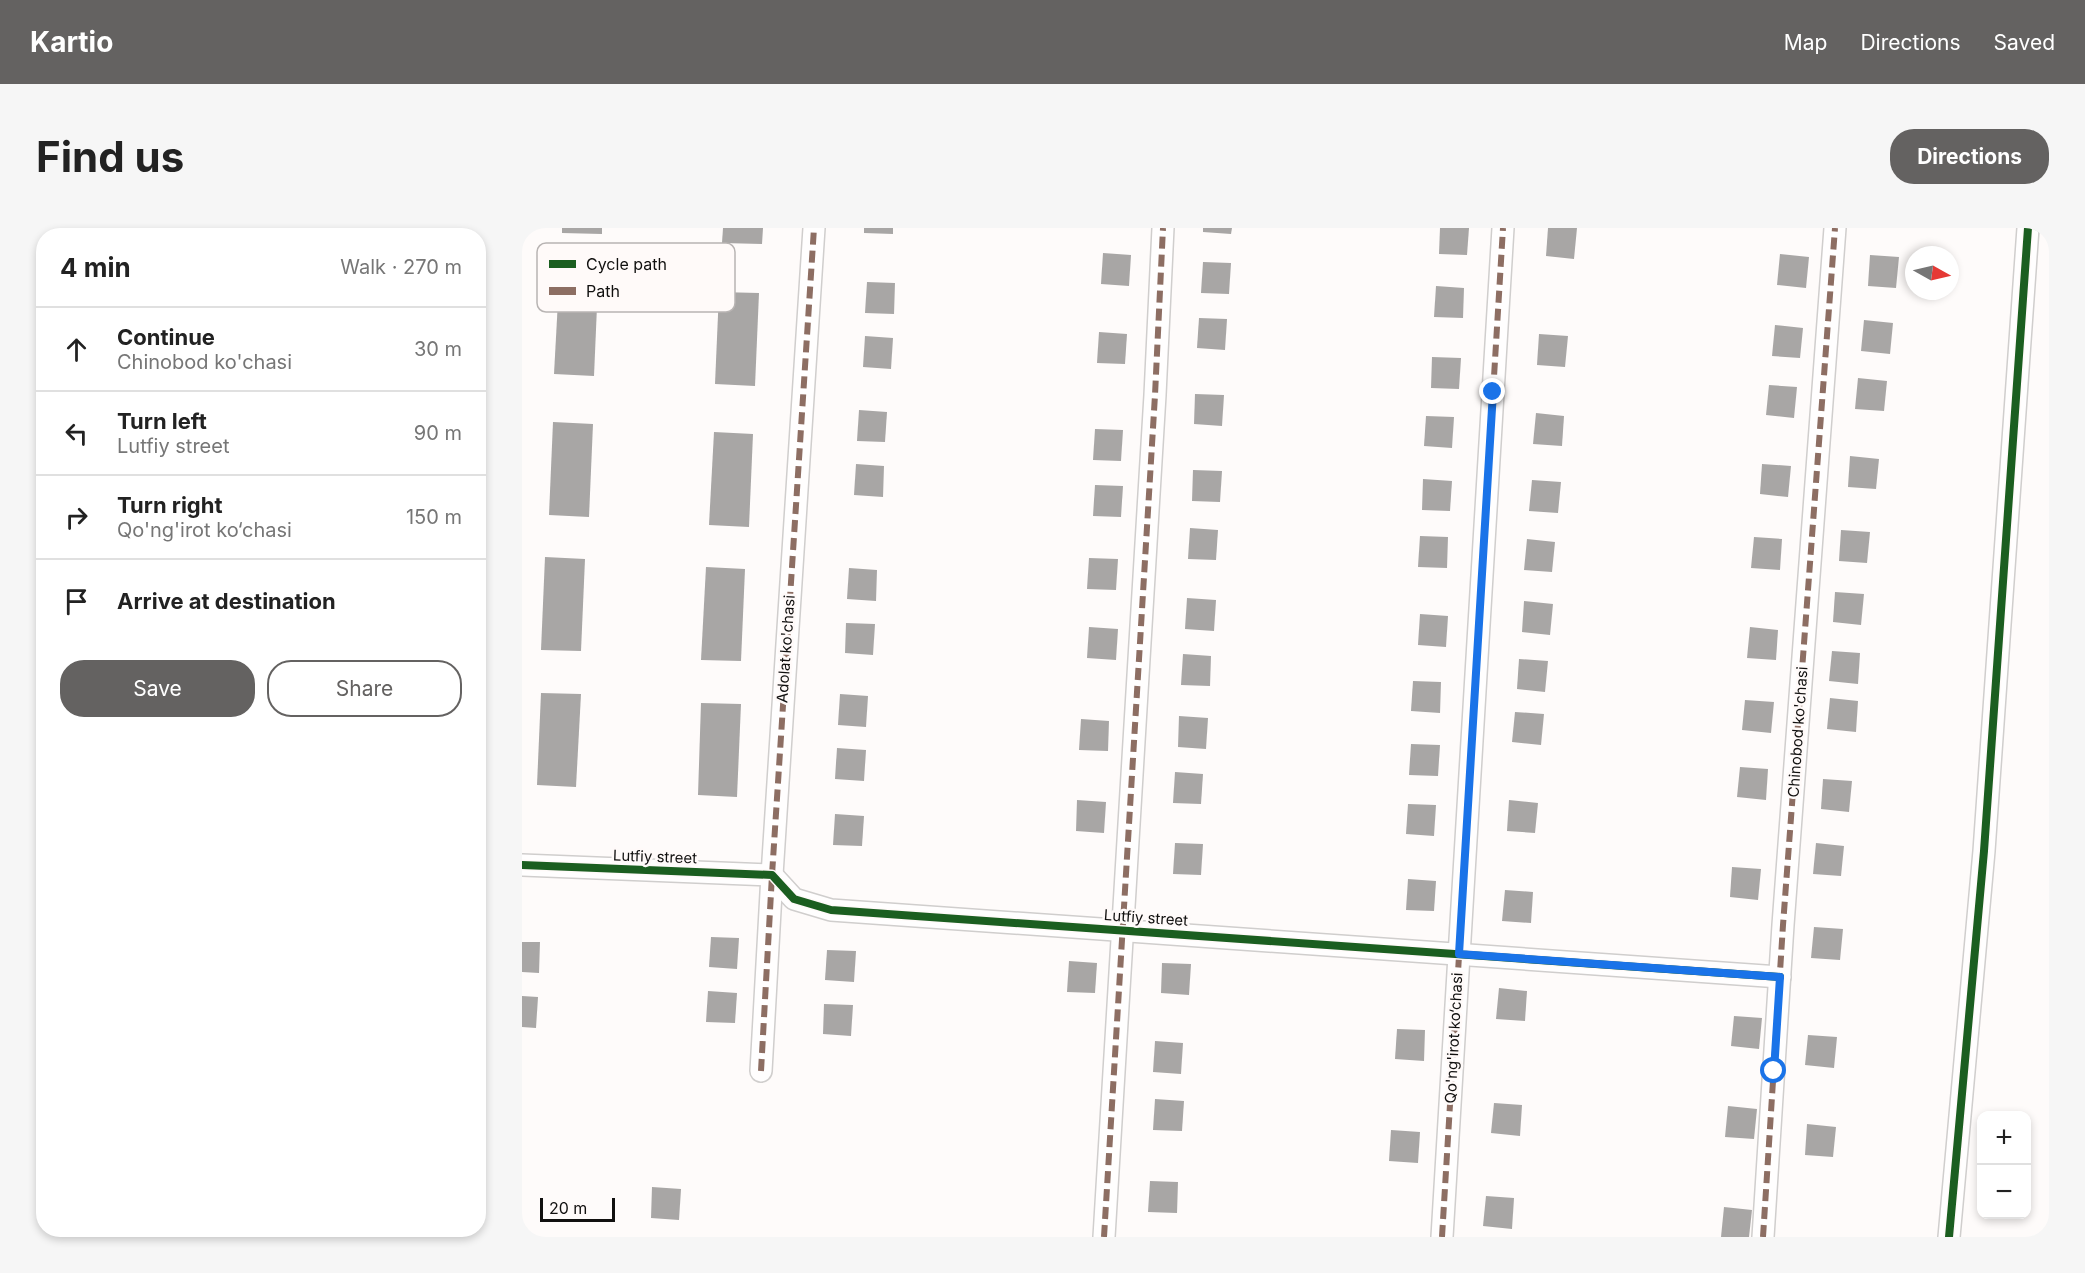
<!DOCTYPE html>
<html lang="en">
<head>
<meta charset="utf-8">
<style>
  body { margin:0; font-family:Inter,sans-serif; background:#f6f6f6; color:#222 }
  .controls { position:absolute; right:18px; bottom:18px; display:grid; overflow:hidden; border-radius:12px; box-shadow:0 3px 9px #0003 }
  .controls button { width:54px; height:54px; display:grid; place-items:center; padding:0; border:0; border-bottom:2px solid #e0e0e0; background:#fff; color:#222; font:30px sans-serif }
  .compass { position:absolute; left:1383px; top:18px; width:54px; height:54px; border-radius:50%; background:#fff; box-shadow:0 3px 9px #0003; rotate:98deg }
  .scale { position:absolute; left:18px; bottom:15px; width:75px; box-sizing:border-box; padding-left:6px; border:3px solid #11100f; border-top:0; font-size:16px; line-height:21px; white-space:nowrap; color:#11100f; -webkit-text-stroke:4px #fffaf9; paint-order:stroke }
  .stop { position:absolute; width:18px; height:18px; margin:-14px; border:4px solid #1a73e8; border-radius:50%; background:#fff }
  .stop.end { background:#1a73e8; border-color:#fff; box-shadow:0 2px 6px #0008 }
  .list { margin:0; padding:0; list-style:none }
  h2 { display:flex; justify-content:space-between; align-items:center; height:78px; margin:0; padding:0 24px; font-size:26px }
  h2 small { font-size:20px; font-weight:400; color:#767676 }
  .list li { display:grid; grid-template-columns:39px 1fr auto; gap:18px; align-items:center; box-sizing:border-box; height:84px; padding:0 24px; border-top:2px solid #e0e0e0 }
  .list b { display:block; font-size:22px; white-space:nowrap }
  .list p { margin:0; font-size:20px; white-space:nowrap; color:#767676 }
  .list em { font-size:20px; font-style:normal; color:#767676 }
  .actions { display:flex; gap:12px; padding:18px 24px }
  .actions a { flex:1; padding:14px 0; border:2px solid #646261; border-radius:24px; text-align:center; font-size:21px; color:#646261 }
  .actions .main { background:#646261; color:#fff }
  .icon { flex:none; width:33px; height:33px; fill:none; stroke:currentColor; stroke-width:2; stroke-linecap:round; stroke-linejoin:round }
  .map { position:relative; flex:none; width:1527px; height:1009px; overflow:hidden; border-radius:24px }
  header { display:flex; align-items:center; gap:36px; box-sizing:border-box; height:84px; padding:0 30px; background:#646261; color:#fff }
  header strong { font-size:28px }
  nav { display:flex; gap:33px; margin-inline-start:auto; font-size:21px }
  .intro { display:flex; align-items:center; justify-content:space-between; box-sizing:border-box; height:144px; padding:0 36px }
  h1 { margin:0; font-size:42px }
  .button { padding:15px 27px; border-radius:24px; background:#646261; color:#fff; font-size:21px; font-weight:700 }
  main { display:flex; gap:36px; padding:0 36px }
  aside { flex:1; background:#fff; border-radius:24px; box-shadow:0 3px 9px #0003 }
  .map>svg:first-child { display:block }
</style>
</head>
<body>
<header>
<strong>Kartio</strong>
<nav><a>Map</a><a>Directions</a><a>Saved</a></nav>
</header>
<div class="intro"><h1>Find us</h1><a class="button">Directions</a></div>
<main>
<aside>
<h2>4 min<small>Walk · 270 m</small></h2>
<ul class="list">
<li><svg class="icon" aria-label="ahead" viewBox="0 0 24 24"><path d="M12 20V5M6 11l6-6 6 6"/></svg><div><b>Continue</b><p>Chinobod ko'chasi</p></div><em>30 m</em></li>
<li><svg class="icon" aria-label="left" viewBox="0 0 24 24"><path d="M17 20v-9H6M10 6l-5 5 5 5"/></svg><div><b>Turn left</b><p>Lutfiy street</p></div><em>90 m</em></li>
<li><svg class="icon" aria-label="right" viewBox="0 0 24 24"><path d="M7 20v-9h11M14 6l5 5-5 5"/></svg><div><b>Turn right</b><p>Qo'ng'irot ko‘chasi</p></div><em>150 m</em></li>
<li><svg class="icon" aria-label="arrive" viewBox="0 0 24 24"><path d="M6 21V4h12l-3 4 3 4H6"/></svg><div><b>Arrive at destination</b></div></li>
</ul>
<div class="actions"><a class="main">Save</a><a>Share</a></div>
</aside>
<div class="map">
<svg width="1527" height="1009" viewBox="0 0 1527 1009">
  <rect width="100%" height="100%" fill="#fefbfa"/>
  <g fill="#a8a6a5">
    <path d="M 40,0 L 80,0 L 80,6 L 40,5 Z"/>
    <path d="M 201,0 L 241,0 L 240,16 L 200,15 Z"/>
    <path d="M 342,0 L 371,0 L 371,6 L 342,5 Z"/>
    <path d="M 681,0 L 710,0 L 709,6 L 681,4 Z"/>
    <path d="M 918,0 L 947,0 L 945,27 L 917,26 Z"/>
    <path d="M 1026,0 L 1055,0 L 1052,31 L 1024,28 Z"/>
    <path d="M 581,25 L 609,27 L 607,58 L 579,56 Z"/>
    <path d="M 1258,26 L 1287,29 L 1284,60 L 1255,57 Z"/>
    <path d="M 1348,27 L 1377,29 L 1374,60 L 1346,58 Z"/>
    <path d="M 681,34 L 709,35 L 707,66 L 679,65 Z"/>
    <path d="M 37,54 L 76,55 L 72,148 L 32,146 Z"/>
    <path d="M 345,54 L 373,55 L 372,86 L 343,85 Z"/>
    <path d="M 914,58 L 942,60 L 941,90 L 912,89 Z"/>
    <path d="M 197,64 L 237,65 L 233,158 L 193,156 Z"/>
    <path d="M 677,90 L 705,91 L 703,122 L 675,120 Z"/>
    <path d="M 1342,92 L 1371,95 L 1368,126 L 1339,123 Z"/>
    <path d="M 1253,97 L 1281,100 L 1278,130 L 1250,128 Z"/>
    <path d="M 577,104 L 605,106 L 603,136 L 575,135 Z"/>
    <path d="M 1017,106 L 1046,108 L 1043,139 L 1015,137 Z"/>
    <path d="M 343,108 L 371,110 L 369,141 L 341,139 Z"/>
    <path d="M 910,129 L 939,130 L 937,161 L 909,160 Z"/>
    <path d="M 1336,150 L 1365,153 L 1362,183 L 1333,181 Z"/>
    <path d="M 1247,157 L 1275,159 L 1272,190 L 1244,187 Z"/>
    <path d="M 673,166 L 702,167 L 700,198 L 672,196 Z"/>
    <path d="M 337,182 L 365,184 L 363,214 L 335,213 Z"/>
    <path d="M 1014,185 L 1042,188 L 1040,218 L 1011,216 Z"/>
    <path d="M 904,188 L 932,189 L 930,220 L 902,218 Z"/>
    <path d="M 31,194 L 71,196 L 67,289 L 27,287 Z"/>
    <path d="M 573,201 L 601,202 L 599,233 L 571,232 Z"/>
    <path d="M 192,204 L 231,206 L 227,299 L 187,297 Z"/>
    <path d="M 1328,228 L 1357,231 L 1354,261 L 1326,259 Z"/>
    <path d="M 334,236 L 362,238 L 361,269 L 332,267 Z"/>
    <path d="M 1240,236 L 1269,238 L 1266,269 L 1238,266 Z"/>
    <path d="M 671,242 L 700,243 L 698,274 L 670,273 Z"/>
    <path d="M 901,251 L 930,253 L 928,283 L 900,282 Z"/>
    <path d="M 1010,252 L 1039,254 L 1036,285 L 1007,283 Z"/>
    <path d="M 573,257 L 601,258 L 599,289 L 571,288 Z"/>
    <path d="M 668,300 L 696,302 L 694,332 L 666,331 Z"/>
    <path d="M 1319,302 L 1348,304 L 1345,335 L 1317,333 Z"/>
    <path d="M 898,308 L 926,309 L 925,340 L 896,339 Z"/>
    <path d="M 1232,309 L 1260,311 L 1258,342 L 1229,340 Z"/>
    <path d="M 1005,311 L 1033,314 L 1030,344 L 1002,342 Z"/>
    <path d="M 23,329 L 63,331 L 59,423 L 19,422 Z"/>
    <path d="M 567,330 L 596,331 L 594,362 L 565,361 Z"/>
    <path d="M 184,339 L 223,341 L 219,433 L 179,432 Z"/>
    <path d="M 327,340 L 355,342 L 354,373 L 325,371 Z"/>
    <path d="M 1313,364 L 1342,366 L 1339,397 L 1311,394 Z"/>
    <path d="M 665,370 L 694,372 L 692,403 L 663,401 Z"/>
    <path d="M 1002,373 L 1031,376 L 1028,407 L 1000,404 Z"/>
    <path d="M 898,386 L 926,388 L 924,419 L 896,417 Z"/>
    <path d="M 324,395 L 353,396 L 351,427 L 323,425 Z"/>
    <path d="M 567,399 L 596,401 L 594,432 L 565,430 Z"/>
    <path d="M 1228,399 L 1256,402 L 1254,432 L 1225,430 Z"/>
    <path d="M 1310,423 L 1338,425 L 1336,456 L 1307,453 Z"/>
    <path d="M 661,426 L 689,428 L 688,458 L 659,457 Z"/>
    <path d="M 997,431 L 1026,433 L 1023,464 L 995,461 Z"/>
    <path d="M 891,453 L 919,454 L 918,485 L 889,483 Z"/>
    <path d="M 19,465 L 59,466 L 54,559 L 15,557 Z"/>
    <path d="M 318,466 L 346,468 L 344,499 L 316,497 Z"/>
    <path d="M 1308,470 L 1336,473 L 1334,504 L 1305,501 Z"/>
    <path d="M 1223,472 L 1252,474 L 1249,505 L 1220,502 Z"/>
    <path d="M 179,475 L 219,476 L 215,569 L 176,567 Z"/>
    <path d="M 993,484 L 1022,486 L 1019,517 L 990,514 Z"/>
    <path d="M 657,488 L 686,490 L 684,521 L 656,519 Z"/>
    <path d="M 559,491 L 587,493 L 586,523 L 557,522 Z"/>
    <path d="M 889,516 L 918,517 L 916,548 L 887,547 Z"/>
    <path d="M 315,520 L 344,522 L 342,553 L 313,551 Z"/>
    <path d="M 1218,539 L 1246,541 L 1244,572 L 1215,569 Z"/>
    <path d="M 653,544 L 681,546 L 679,576 L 651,575 Z"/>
    <path d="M 1301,551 L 1330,553 L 1327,584 L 1299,581 Z"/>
    <path d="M 555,572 L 584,574 L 582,605 L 554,603 Z"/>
    <path d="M 987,572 L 1016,575 L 1013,605 L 985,603 Z"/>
    <path d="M 886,576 L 914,577 L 912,608 L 884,606 Z"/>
    <path d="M 313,586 L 342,588 L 340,618 L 311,617 Z"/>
    <path d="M 653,615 L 681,616 L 679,647 L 651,646 Z"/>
    <path d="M 1294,615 L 1322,618 L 1319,648 L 1291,646 Z"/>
    <path d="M 1210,639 L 1239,641 L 1236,672 L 1208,669 Z"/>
    <path d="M 886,651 L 914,653 L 912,683 L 884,682 Z"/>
    <path d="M 983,662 L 1011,664 L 1009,695 L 980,693 Z"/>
    <path d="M 1292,699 L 1321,701 L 1318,732 L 1289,730 Z"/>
    <path d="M 189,709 L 217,710 L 215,741 L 187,739 Z"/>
    <path d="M 0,714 L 18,714 L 17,745 L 0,744 Z"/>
    <path d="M 305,722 L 334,723 L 332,754 L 303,752 Z"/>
    <path d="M 547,733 L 575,735 L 573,765 L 545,764 Z"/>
    <path d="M 640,735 L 669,736 L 667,767 L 639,765 Z"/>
    <path d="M 977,760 L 1005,763 L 1003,793 L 974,791 Z"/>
    <path d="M 186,763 L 215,765 L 213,795 L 184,794 Z"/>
    <path d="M 0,768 L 16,769 L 14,800 L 0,799 Z"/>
    <path d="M 302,776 L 331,777 L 329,808 L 301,806 Z"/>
    <path d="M 1212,788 L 1240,790 L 1237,821 L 1209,818 Z"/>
    <path d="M 875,801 L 903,802 L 902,833 L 873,831 Z"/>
    <path d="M 1286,807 L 1315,809 L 1312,840 L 1283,837 Z"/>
    <path d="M 633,813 L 661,815 L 659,846 L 631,844 Z"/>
    <path d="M 633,871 L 662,873 L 660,903 L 631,902 Z"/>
    <path d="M 972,875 L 1000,877 L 998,908 L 969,905 Z"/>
    <path d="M 1206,878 L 1235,881 L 1232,911 L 1203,909 Z"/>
    <path d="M 1285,896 L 1314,899 L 1311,929 L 1283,927 Z"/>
    <path d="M 869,902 L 898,904 L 896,935 L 867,933 Z"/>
    <path d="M 628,953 L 656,954 L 655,985 L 626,984 Z"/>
    <path d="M 130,959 L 159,961 L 157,992 L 129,990 Z"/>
    <path d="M 964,968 L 992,970 L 990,1001 L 961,998 Z"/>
    <path d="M 1202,979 L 1230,982 L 1227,1009 L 1199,1009 Z"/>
  </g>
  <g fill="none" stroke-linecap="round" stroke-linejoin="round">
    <g stroke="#d0cecd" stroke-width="24">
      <g id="street">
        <path d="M 0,637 L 250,647 L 272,671 L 309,682 L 1258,749"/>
        <path d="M 239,843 L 250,647 L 292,0"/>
        <path d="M 582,1009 L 633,167 L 641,0"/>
        <path d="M 920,1009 L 981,0"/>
        <path d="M 1241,1009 L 1261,697 L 1313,0"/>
        <path d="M 1427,1009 L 1462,623 L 1506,0"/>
      </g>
    </g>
    <use href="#street" stroke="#fffefe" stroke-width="21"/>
    <g stroke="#8d6e63" stroke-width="6" stroke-dasharray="12 6" stroke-linecap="butt">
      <path d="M 239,843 L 250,647 L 292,0"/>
      <path d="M 582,1009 L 633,167 L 641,0"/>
      <path d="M 920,1009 L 981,0"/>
      <path d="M 1241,1009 L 1261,697 L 1313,0"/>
    </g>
    <g stroke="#fffaf9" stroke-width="11">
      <g id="cycleway">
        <path d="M 0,637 L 250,647 L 272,671 L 309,682 L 1258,749"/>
        <path d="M 1427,1009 L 1462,623 L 1506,0"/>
      </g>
    </g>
    <use href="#cycleway" stroke="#1b5e20" stroke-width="8"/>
  </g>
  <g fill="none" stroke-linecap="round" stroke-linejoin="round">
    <path stroke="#1a73e8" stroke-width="8" d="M 971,164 L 937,726 L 1258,749 L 1252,843"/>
  </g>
  <g text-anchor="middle" stroke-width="5" stroke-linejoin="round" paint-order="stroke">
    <g font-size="15" fill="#11100f" stroke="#fffaf9">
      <text transform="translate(264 421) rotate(-86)" y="5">Adolat ko'chasi</text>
      <text transform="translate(1276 504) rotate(-86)" y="5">Chinobod ko'chasi</text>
      <text transform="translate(133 629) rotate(2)" y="5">Lutfiy street</text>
      <text transform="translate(624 690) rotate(4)" y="5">Lutfiy street</text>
      <text transform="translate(932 810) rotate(-87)" y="5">Qo'ng'irot ko‘chasi</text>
    </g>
  </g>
  <rect x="15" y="15" width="198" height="69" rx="9" fill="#fffaf9" stroke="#b8b4b3" stroke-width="1.5"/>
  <rect x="27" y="32" width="27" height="8" fill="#1b5e20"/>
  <rect x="27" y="59" width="27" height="8" fill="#8d6e63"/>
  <g font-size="16" fill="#11100f">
    <text x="64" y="42">Cycle path</text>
    <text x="64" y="69">Path</text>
  </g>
</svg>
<div class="controls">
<button>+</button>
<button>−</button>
</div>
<svg class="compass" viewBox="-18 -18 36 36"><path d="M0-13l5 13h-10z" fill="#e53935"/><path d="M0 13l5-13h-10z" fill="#767676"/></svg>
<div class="scale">20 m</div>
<div class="stop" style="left:1252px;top:843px"></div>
<div class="stop end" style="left:971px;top:164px"></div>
</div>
</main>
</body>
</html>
